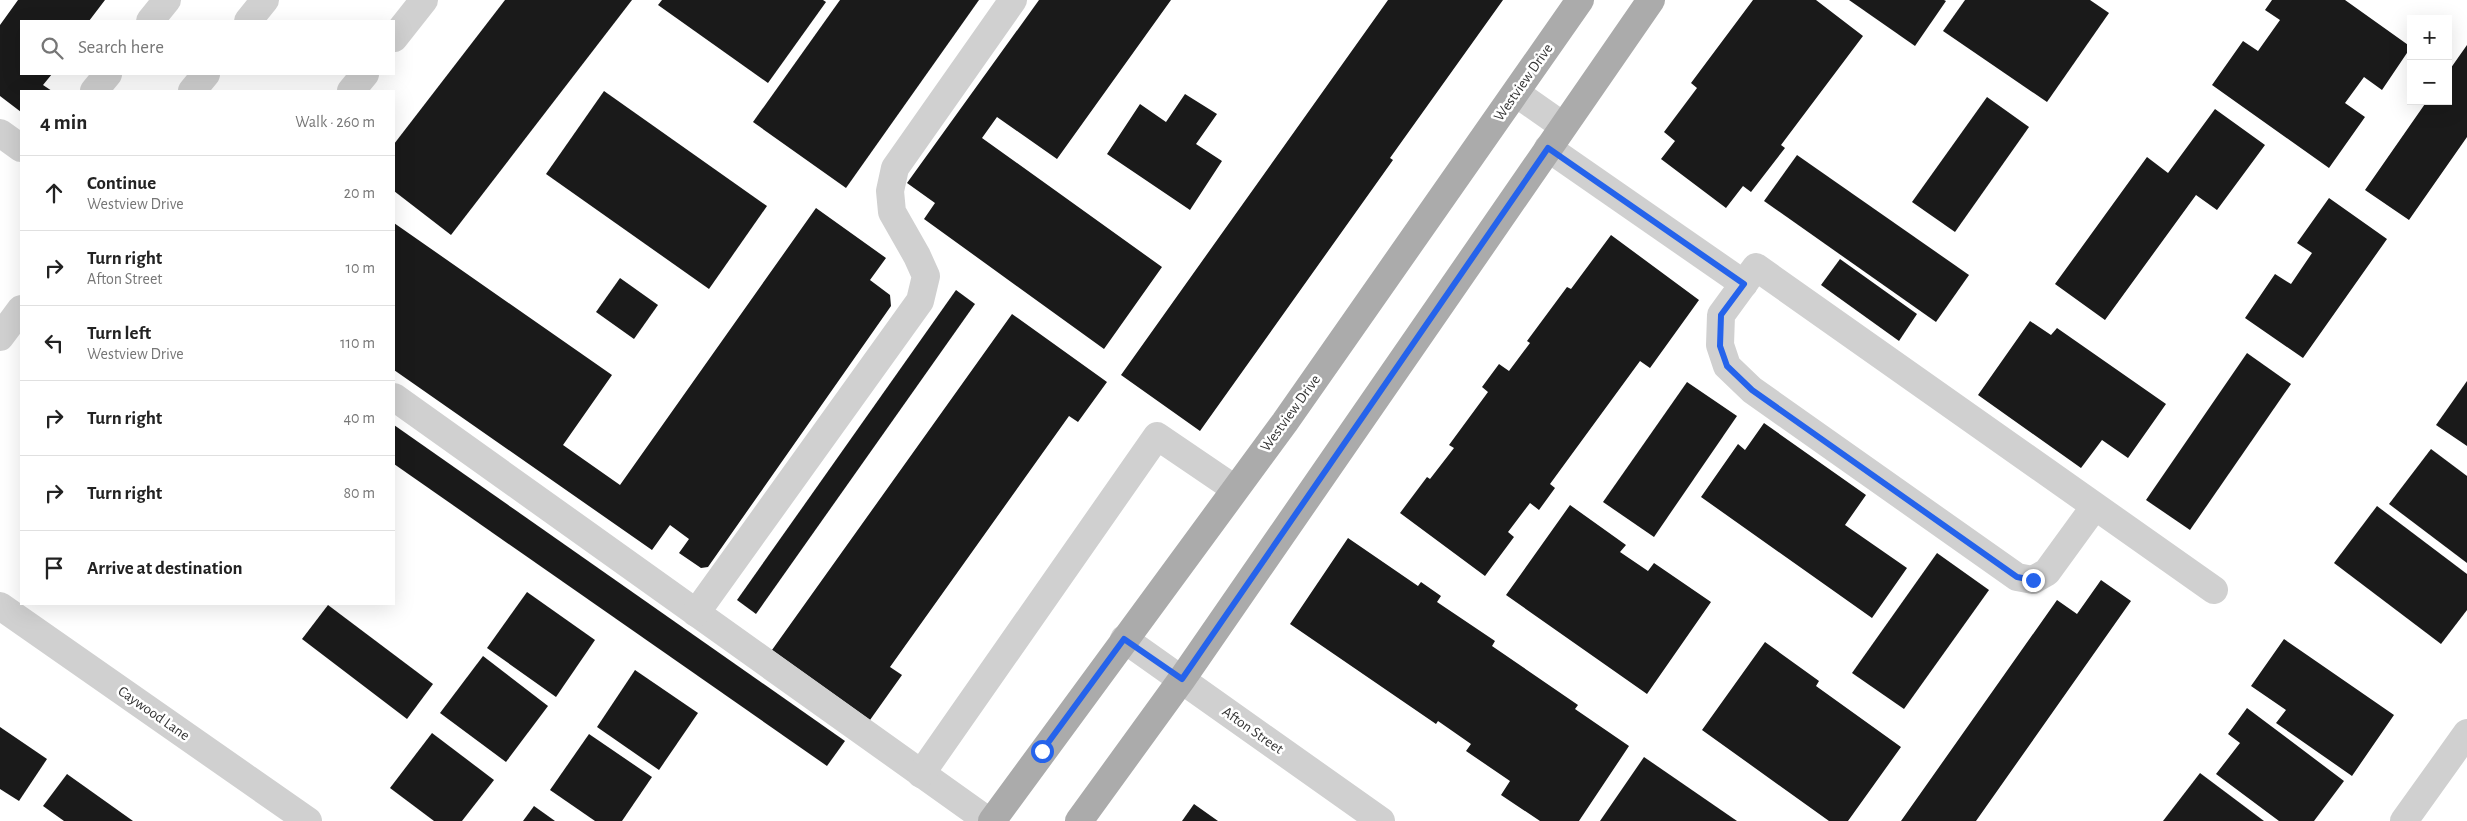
<!DOCTYPE html>
<html lang="en">
<head>
<meta charset="utf-8">
<style>
  body { margin:0; font-family:"Alegreya Sans",sans-serif; background:#f2f2f2; color:#222 }
  .controls { position:absolute; right:15px; top:15px; display:grid; overflow:hidden; border-radius:0px; box-shadow:0 5px 20px #0002 }
  .controls button { width:45px; height:45px; display:grid; place-items:center; padding:0; border:0; border-bottom:1px solid #e0e0e0; background:#fff; color:#222; font:25px sans-serif }
  .stop { position:absolute; width:15px; height:15px; margin:-11px; border:4px solid #2563eb; border-radius:50%; background:#fff }
  .stop.end { background:#2563eb; border-color:#fff; box-shadow:0 1px 5px #0008 }
  .list { margin:0; padding:0; list-style:none }
  h2 { display:flex; justify-content:space-between; align-items:center; height:65px; margin:0; padding:0 20px; font-size:21px }
  h2 small { font-size:16px; font-weight:400; color:#767676 }
  .list li { display:grid; grid-template-columns:32px 1fr auto; gap:15px; align-items:center; box-sizing:border-box; height:75px; padding:0 20px; border-top:1px solid #e0e0e0 }
  .list b { display:block; font-size:19px; white-space:nowrap }
  .list p { margin:0; font-size:16px; white-space:nowrap; color:#767676 }
  .list em { font-size:16px; font-style:normal; color:#767676 }
  .icon { flex:none; width:28px; height:28px; fill:none; stroke:currentColor; stroke-width:2; stroke-linecap:round; stroke-linejoin:round }
  .map { position:relative; flex:none; width:2467px; height:821px; overflow:hidden }
  .search { position:absolute; background:#fff; box-shadow:0 5px 20px #0002; left:20px; top:20px; width:375px; height:55px; display:flex; align-items:center; gap:12px; box-sizing:border-box; padding:0 18px; border-radius:0px; color:#767676; font-size:19px }
  .panel { position:absolute; background:#fff; box-shadow:0 5px 20px #0002; left:20px; top:90px; width:375px; height:515px; border-radius:0px }
  .map>svg:first-child { display:block }
</style>
</head>
<body>
<div class="map">
<svg width="2467" height="821" viewBox="0 0 2467 821">
  <rect width="100%" height="100%" fill="#fff"/>
  <g fill="#1a1a1a">
    <path d="M 18,0 L 105,0 L 89,21 L 21,21 L 21,74 L 52,74 L 43,85 L 52,91 L 21,91 L 21,112 L 0,96 L 0,25 Z"/>
    <path d="M 505,0 L 632,0 L 451,235 L 394,191 L 394,144 Z"/>
    <path d="M 662,0 L 823,0 L 826,2 L 768,83 L 658,5 Z"/>
    <path d="M 840,0 L 979,0 L 846,188 L 753,122 Z"/>
    <path d="M 1039,0 L 1171,0 L 1057,159 L 997,117 L 982,138 L 1162,267 L 1104,349 L 924,219 L 935,203 L 907,183 Z"/>
    <path d="M 1388,0 L 1503,0 L 1390,158 L 1393,160 L 1200,431 L 1121,375 Z"/>
    <path d="M 1753,0 L 1816,0 L 1863,36 L 1781,145 L 1785,148 L 1751,192 L 1743,186 L 1726,208 L 1661,159 L 1675,141 L 1664,132 L 1697,88 L 1691,83 Z"/>
    <path d="M 1849,0 L 1944,0 L 1946,1 L 1915,46 Z"/>
    <path d="M 1965,0 L 2090,0 L 2109,13 L 2047,102 L 1943,31 Z"/>
    <path d="M 2272,0 L 2345,0 L 2411,47 L 2382,90 L 2364,77 L 2345,103 L 2365,117 L 2329,168 L 2212,85 L 2243,41 L 2258,51 L 2280,20 L 2265,10 Z"/>
    <path d="M 2467,45 L 2467,137 L 2409,220 L 2365,190 L 2427,101 L 2448,101 L 2448,72 Z"/>
    <path d="M 604,91 L 767,206 L 709,289 L 546,174 Z"/>
    <path d="M 1185,94 L 1217,114 L 1196,144 L 1222,161 L 1190,210 L 1107,154 L 1140,104 L 1166,122 Z"/>
    <path d="M 1987,97 L 2029,127 L 1955,232 L 1912,202 Z"/>
    <path d="M 2215,109 L 2265,145 L 2217,210 L 2196,195 L 2105,320 L 2055,284 L 2147,157 L 2168,173 Z"/>
    <path d="M 1797,155 L 1969,275 L 1936,322 L 1764,201 Z"/>
    <path d="M 2329,198 L 2387,239 L 2303,358 L 2245,318 L 2275,274 L 2291,284 L 2312,253 L 2297,243 Z"/>
    <path d="M 816,208 L 886,258 L 870,280 L 890,295 L 891,306 L 708,567 L 701,568 L 679,553 L 689,539 L 670,525 L 652,550 L 394,370 L 394,223 L 612,375 L 563,445 L 620,485 Z"/>
    <path d="M 1611,235 L 1699,300 L 1650,368 L 1640,361 L 1550,484 L 1555,488 L 1539,510 L 1530,503 L 1508,532 L 1514,537 L 1485,576 L 1400,513 L 1427,477 L 1430,479 L 1454,448 L 1449,445 L 1488,392 L 1482,387 L 1499,364 L 1509,371 L 1530,343 L 1527,341 L 1567,287 L 1571,289 Z"/>
    <path d="M 1840,259 L 1917,314 L 1899,341 L 1821,285 Z"/>
    <path d="M 620,278 L 658,305 L 634,339 L 596,312 Z"/>
    <path d="M 956,290 L 975,304 L 756,614 L 737,600 Z"/>
    <path d="M 1012,314 L 1107,382 L 1078,422 L 1069,416 L 890,667 L 902,675 L 870,720 L 772,650 Z"/>
    <path d="M 2030,321 L 2051,335 L 2057,328 L 2166,404 L 2128,458 L 2102,440 L 2081,468 L 1978,395 Z"/>
    <path d="M 2247,353 L 2291,384 L 2190,530 L 2146,500 Z"/>
    <path d="M 2467,381 L 2467,446 L 2436,425 Z"/>
    <path d="M 1687,382 L 1737,416 L 1654,537 L 1603,502 Z"/>
    <path d="M 1764,423 L 1866,495 L 1845,525 L 1907,568 L 1872,618 L 1701,497 L 1738,444 L 1745,450 Z"/>
    <path d="M 394,425 L 845,741 L 827,766 L 394,464 Z"/>
    <path d="M 2431,449 L 2467,476 L 2467,563 L 2389,504 Z"/>
    <path d="M 1570,505 L 1626,545 L 1620,552 L 1648,571 L 1654,563 L 1711,602 L 1647,694 L 1506,595 Z"/>
    <path d="M 2377,506 L 2467,574 L 2467,610 L 2441,644 L 2334,563 Z"/>
    <path d="M 1348,538 L 1418,586 L 1421,582 L 1441,596 L 1437,602 L 1495,641 L 1492,646 L 1578,705 L 1575,709 L 1629,746 L 1579,821 L 1540,821 L 1501,795 L 1510,781 L 1466,751 L 1471,744 L 1438,721 L 1436,724 L 1290,624 Z"/>
    <path d="M 1937,553 L 1989,590 L 1904,709 L 1852,673 Z"/>
    <path d="M 2101,580 L 2131,601 L 1976,821 L 1901,821 L 2057,600 L 2077,614 Z"/>
    <path d="M 527,592 L 595,640 L 556,697 L 487,648 Z"/>
    <path d="M 328,605 L 433,684 L 407,719 L 302,639 Z"/>
    <path d="M 2284,639 L 2394,715 L 2352,776 L 2276,723 L 2286,710 L 2251,686 Z"/>
    <path d="M 1765,642 L 1819,681 L 1816,686 L 1901,747 L 1848,821 L 1829,821 L 1702,730 Z"/>
    <path d="M 483,656 L 548,706 L 506,762 L 440,713 Z"/>
    <path d="M 635,670 L 698,713 L 659,770 L 597,727 Z"/>
    <path d="M 2247,708 L 2344,781 L 2314,821 L 2279,821 L 2216,774 L 2240,743 L 2228,734 Z"/>
    <path d="M 0,727 L 47,759 L 19,801 L 0,789 Z"/>
    <path d="M 432,733 L 494,780 L 462,821 L 434,821 L 390,788 Z"/>
    <path d="M 589,734 L 652,777 L 622,821 L 595,821 L 550,790 Z"/>
    <path d="M 1644,757 L 1737,821 L 1600,821 Z"/>
    <path d="M 2200,773 L 2264,821 L 2163,821 Z"/>
    <path d="M 67,774 L 133,821 L 64,821 L 43,806 Z"/>
    <path d="M 1194,804 L 1218,821 L 1182,821 Z"/>
    <path d="M 534,806 L 555,821 L 523,821 Z"/>
  </g>
  <g fill="none" stroke-linecap="round" stroke-linejoin="round">
    <g stroke="#d0d0d0" stroke-width="28">
      <path d="M 150,21 L 167,0"/>
      <path d="M 248,21 L 265,0"/>
      <path d="M 394,38 L 424,0"/>
      <path d="M 94,91 L 108,74"/>
      <path d="M 192,91 L 206,74"/>
      <path d="M 351,91 L 365,74"/>
      <path d="M 1516,93 L 1563,126"/>
      <path d="M 0,133 L 21,148"/>
      <path d="M 1548,148 L 1744,284"/>
      <path d="M 0,337 L 21,309"/>
      <path d="M 394,397 L 988,821"/>
      <path d="M 2095,506 L 2047,572 L 2033,580 L 2017,577 L 1752,390 L 1727,366 L 1720,345 L 1721,315 L 1756,267 L 2214,590"/>
      <path d="M 0,606 L 308,821"/>
      <path d="M 696,613 L 920,301 L 926,276 L 917,256 L 892,212 L 890,191 L 895,168 L 1013,0"/>
      <path d="M 1124,639 L 1381,821"/>
      <path d="M 921,774 L 1157,436 L 1235,489"/>
      <path d="M 2404,821 L 2467,733"/>
    </g>
    <g stroke="#ababab" stroke-width="28">
      <path d="M 992,821 L 1285,422 L 1580,0"/>
      <path d="M 1079,821 L 1182,679 L 1651,0"/>
    </g>
  </g>
  <g fill="none" stroke-linecap="round" stroke-linejoin="round">
    <path stroke="#2563eb" stroke-width="6" d="M 1042,751 L 1124,639 L 1182,679 L 1548,148 L 1744,284 L 1721,315 L 1720,346 L 1727,366 L 1752,390 L 2017,577 L 2033,580"/>
  </g>
  <g text-anchor="middle" stroke-width="5" stroke-linejoin="round" paint-order="stroke">
    <g font-size="15" fill="#333" stroke="#fff">
      <text transform="translate(1523 82) rotate(-55)" y="5">Westview Drive</text>
      <text transform="translate(1290 413) rotate(-54)" y="5">Westview Drive</text>
      <text transform="translate(154 713) rotate(35)" y="5">Caywood Lane</text>
      <text transform="translate(1253 730) rotate(35)" y="5">Afton Street</text>
    </g>
  </g>
</svg>
<div class="controls">
<button>+</button>
<button>−</button>
</div>
<div class="stop" style="left:1042px;top:751px"></div>
<div class="stop end" style="left:2033px;top:580px"></div>
<div class="search"><svg class="icon" aria-label="search" viewBox="0 0 24 24"><circle cx="10" cy="10" r="6"/><path d="M15 15l6 6"/></svg>Search here</div>
<section class="panel">
<h2>4 min<small>Walk · 260 m</small></h2>
<ul class="list">
<li><svg class="icon" aria-label="ahead" viewBox="0 0 24 24"><path d="M12 20V5M6 11l6-6 6 6"/></svg><div><b>Continue</b><p>Westview Drive</p></div><em>20 m</em></li>
<li><svg class="icon" aria-label="right" viewBox="0 0 24 24"><path d="M7 20v-9h11M14 6l5 5-5 5"/></svg><div><b>Turn right</b><p>Afton Street</p></div><em>10 m</em></li>
<li><svg class="icon" aria-label="left" viewBox="0 0 24 24"><path d="M17 20v-9H6M10 6l-5 5 5 5"/></svg><div><b>Turn left</b><p>Westview Drive</p></div><em>110 m</em></li>
<li><svg class="icon" aria-label="right" viewBox="0 0 24 24"><path d="M7 20v-9h11M14 6l5 5-5 5"/></svg><div><b>Turn right</b></div><em>40 m</em></li>
<li><svg class="icon" aria-label="right" viewBox="0 0 24 24"><path d="M7 20v-9h11M14 6l5 5-5 5"/></svg><div><b>Turn right</b></div><em>80 m</em></li>
<li><svg class="icon" aria-label="arrive" viewBox="0 0 24 24"><path d="M6 21V4h12l-3 4 3 4H6"/></svg><div><b>Arrive at destination</b></div></li>
</ul>
</section>
</div>
</body>
</html>
